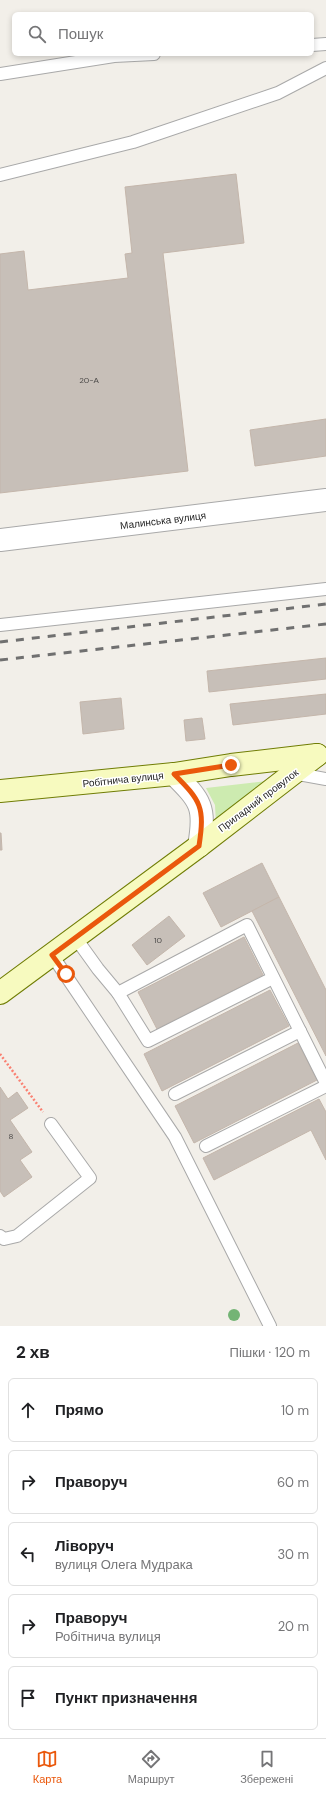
<!DOCTYPE html>
<html lang="uk">
<head>
<meta charset="utf-8">
<style>
  body { margin:0; font-family:"DM Sans",sans-serif; background:#f6f6f6; color:#202124 }
  .stop { position:absolute; width:12px; height:12px; margin:-9px; border:3px solid #ea580c; border-radius:50%; background:#fff }
  .stop.end { background:#ea580c; border-color:#fff; box-shadow:0 1px 4px #0008 }
  .list { margin:0; padding:0; list-style:none }
  h2 { display:flex; justify-content:space-between; align-items:center; height:52px; margin:0; padding:0 16px; font-size:17px }
  h2 small { font-size:13px; font-weight:400; color:#757577 }
  .list li { display:grid; grid-template-columns:26px 1fr auto; gap:12px; align-items:center; box-sizing:border-box; height:64px; margin:0 8px 8px; padding:0 8px; border:1px solid #e0e0e0; border-radius:6px }
  .list b { display:block; font-size:15px; white-space:nowrap }
  .list p { margin:0; font-size:13px; white-space:nowrap; color:#757577 }
  .list em { font-size:13px; font-style:normal; color:#757577 }
  .icon { flex:none; width:22px; height:22px; fill:none; stroke:currentColor; stroke-width:2; stroke-linecap:round; stroke-linejoin:round }
  .map { position:relative; flex:none; width:326px; height:1326px; overflow:hidden }
  .search { position:absolute; background:#fff; box-shadow:0 2px 6px #0003; left:12px; right:12px; top:12px; height:44px; display:flex; align-items:center; gap:10px; box-sizing:border-box; padding:0 14px; border-radius:6px; color:#757577; font-size:15px }
  .sheet { height:412px; background:#fff }
  nav { display:flex; justify-content:space-around; align-items:center; box-sizing:border-box; height:56px; border-top:1px solid #e0e0e0; background:#fff; font-size:11px; color:#757577 }
  nav a { display:grid; justify-items:center; gap:2px }
  nav .on { color:#ea580c }
  .map>svg:first-child { display:block }
</style>
</head>
<body>
<div class="map">
<svg width="326" height="1326" viewBox="0 0 326 1326">
  <rect width="100%" height="100%" fill="#f2efe9"/>
  <path fill="#cdebb0" d="M 275,780 L 216,824 L 215,805 L 206,788 Z"/>
  <g fill="#c7bfb8" stroke="#c4b6ab">
    <path d="M 236,174 L 244,243 L 163,253 L 188,471 L 0,493 L 0,254 L 24,251 L 28,290 L 128,278 L 125,254 L 132,253 L 125,187 Z"/>
    <path d="M 326,419 L 326,456 L 255,466 L 250,430 Z"/>
    <path d="M 326,658 L 326,679 L 209,692 L 207,671 Z"/>
    <path d="M 326,694 L 326,714 L 233,725 L 230,704 Z"/>
    <path d="M 121,698 L 124,729 L 83,734 L 80,702 Z"/>
    <path d="M 202,718 L 205,739 L 186,741 L 184,720 Z"/>
    <path d="M 0,833 L 1,833 L 2,850 L 0,850 Z"/>
    <path d="M 262,863 L 279,897 L 221,927 L 203,893 Z"/>
    <path d="M 279,897 L 326,990 L 326,1056 L 252,911 Z"/>
    <path d="M 169,916 L 185,936 L 147,965 L 132,945 Z"/>
    <path d="M 244,937 L 263,975 L 157,1029 L 138,992 Z"/>
    <path d="M 270,990 L 289,1026 L 162,1091 L 144,1054 Z"/>
    <path d="M 298,1043 L 317,1080 L 194,1143 L 175,1106 Z"/>
    <path d="M 0,1087 L 8,1099 L 17,1092 L 28,1108 L 10,1120 L 32,1152 L 20,1160 L 32,1177 L 4,1197 L 0,1191 Z"/>
    <path d="M 319,1099 L 326,1112 L 326,1160 L 311,1130 L 214,1180 L 203,1158 Z"/>
  </g>
  <g fill="none" stroke-linecap="round" stroke-linejoin="round">
    <g stroke="#a9a9a9" stroke-width="14">
      <g id="lane">
        <path d="M 312,45 L 326,44"/>
        <path d="M 0,74 L 114,56 L 154,54"/>
        <path d="M 0,175 L 133,142 L 278,93 L 326,68"/>
        <path d="M 0,625 L 326,589"/>
        <path d="M 293,773 L 326,779"/>
        <path d="M 75,937 L 98,969 L 118,993 L 247,925 L 326,1083"/>
        <path d="M 52,955 L 175,1137 L 270,1326"/>
        <path d="M 118,993 L 148,1041 L 273,978"/>
        <path d="M 175,1094 L 300,1031"/>
        <path d="M 206,1146 L 326,1086"/>
        <path d="M 0,1236 L 4,1239 L 17,1236 L 90,1178 L 51,1124"/>
      </g>
    </g>
    <g stroke="#a9a9a9" stroke-width="24">
      <g id="street">
        <path d="M 0,540 L 326,500"/>
        <path d="M 174,774 C 201,801 206,807 199,846"/>
      </g>
    </g>
    <g stroke="#707d05" stroke-width="24">
      <g id="secondary">
        <path d="M 0,791 L 174,774 L 231,765 L 317,755"/>
        <path d="M 0,993 L 199,846 L 317,755"/>
      </g>
    </g>
    <path stroke="#fa8072" stroke-width="2.5" stroke-dasharray="2 2" stroke-linecap="butt" d="M 0,1054 L 43,1112"/>
    <use href="#lane" stroke="#fff" stroke-width="12"/>
    <use href="#street" stroke="#fff" stroke-width="22"/>
    <use href="#secondary" stroke="#f7fabf" stroke-width="22"/>
    <g stroke="#707070" stroke-width="3" stroke-dasharray="8 8" stroke-linecap="butt">
      <path d="M 0,642 L 326,604"/>
      <path d="M 0,660 L 326,624"/>
    </g>
  </g>
  <circle fill="#74b475" cx="234" cy="1315" r="6"/>
  <g fill="none" stroke-linecap="round" stroke-linejoin="round">
    <path stroke="#ea580c" stroke-width="5" d="M 66,974 L 52,955 L 199,846 C 205,807 201,801 174,774 L 231,765"/>
  </g>
  <g text-anchor="middle" stroke-width="3" stroke-linejoin="round" paint-order="stroke">
    <g font-size="8" fill="#4b4948">
      <text x="89" y="383">20-А</text>
      <text x="158" y="943">10</text>
      <text x="11" y="1139">8</text>
    </g>
    <g font-size="10" fill="#222" stroke="#fff">
      <text transform="translate(163 520) rotate(-7)" y="4">Малинська вулиця</text>
      <text transform="translate(123 779) rotate(-6)" y="4">Робітнича вулиця</text>
      <text transform="translate(258 800) rotate(-37)" y="4">Приладний провулок</text>
    </g>
  </g>
</svg>
<div class="stop" style="left:66px;top:974px"></div>
<div class="stop end" style="left:231px;top:765px"></div>
<div class="search"><svg class="icon" aria-label="search" viewBox="0 0 24 24"><circle cx="10" cy="10" r="6"/><path d="M15 15l6 6"/></svg>Пошук</div>
</div>
<section class="sheet">
<h2>2 хв<small>Пішки · 120 m</small></h2>
<ul class="list">
<li><svg class="icon" aria-label="ahead" viewBox="0 0 24 24"><path d="M12 20V5M6 11l6-6 6 6"/></svg><div><b>Прямо</b></div><em>10 m</em></li>
<li><svg class="icon" aria-label="right" viewBox="0 0 24 24"><path d="M7 20v-9h11M14 6l5 5-5 5"/></svg><div><b>Праворуч</b></div><em>60 m</em></li>
<li><svg class="icon" aria-label="left" viewBox="0 0 24 24"><path d="M17 20v-9H6M10 6l-5 5 5 5"/></svg><div><b>Ліворуч</b><p>вулиця Олега Мудрака</p></div><em>30 m</em></li>
<li><svg class="icon" aria-label="right" viewBox="0 0 24 24"><path d="M7 20v-9h11M14 6l5 5-5 5"/></svg><div><b>Праворуч</b><p>Робітнича вулиця</p></div><em>20 m</em></li>
<li><svg class="icon" aria-label="arrive" viewBox="0 0 24 24"><path d="M6 21V4h12l-3 4 3 4H6"/></svg><div><b>Пункт призначення</b></div></li>
</ul>
</section>
<nav>
<a class="on"><svg class="icon" aria-label="map" viewBox="0 0 24 24"><path d="M3 6l6-2 6 2 6-2v14l-6 2-6-2-6 2zM9 4v14M15 6v14"/></svg>Карта</a>
<a><svg class="icon" aria-label="directions" viewBox="0 0 24 24"><path d="M12 3l9 9-9 9-9-9zM9 14v-3h6M13 9l2 2-2 2"/></svg>Маршрут</a>
<a><svg class="icon" aria-label="saved" viewBox="0 0 24 24"><path d="M7 4h10v16l-5-4-5 4z"/></svg>Збережені</a>
</nav>
</body>
</html>
